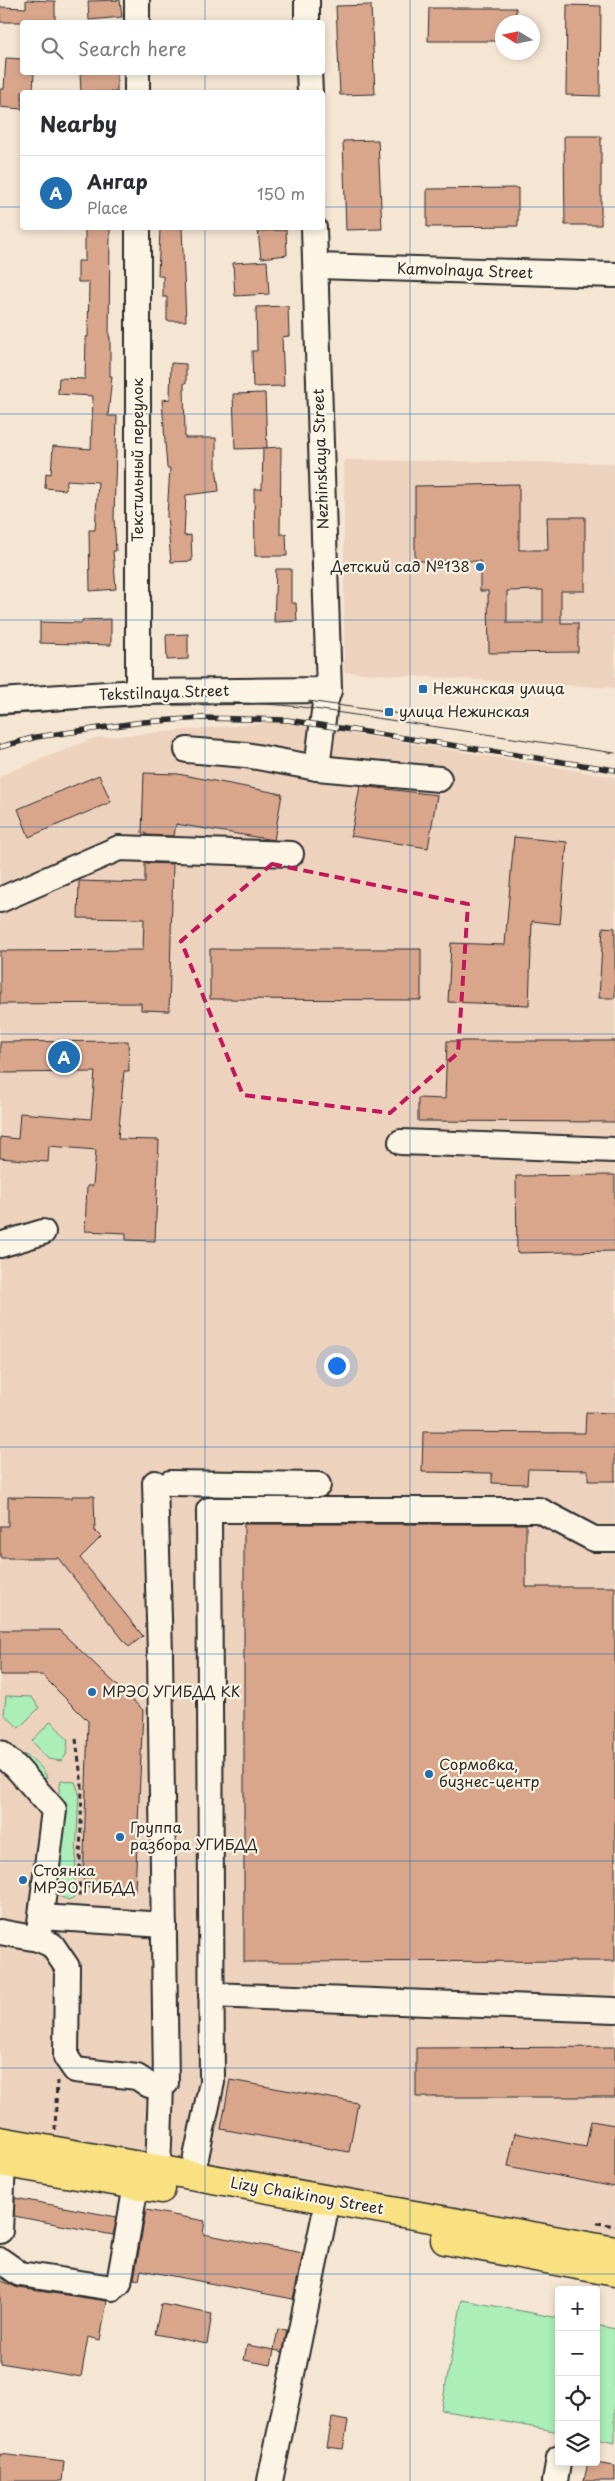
<!DOCTYPE html>
<html lang="en">
<head>
<meta charset="utf-8">
<style>
  body { margin:0; font-family:"Playpen Sans",sans-serif; background:#f7f7f7; color:#2b2b33 }
  .controls { position:absolute; right:15px; bottom:15px; display:grid; overflow:hidden; border-radius:5px; box-shadow:0 2px 8px #0003 }
  .controls button { width:45px; height:45px; display:grid; place-items:center; padding:0; border:0; border-bottom:1px solid #e1e1e2; background:#fff; color:#2b2b33; font:25px sans-serif }
  .compass { position:absolute; left:495px; top:15px; width:45px; height:45px; border-radius:50%; background:#fff; box-shadow:0 2px 8px #0003; rotate:280deg }
  .you { position:absolute; left:336px; top:1365px; width:18px; height:18px; margin:-12px; border:4px solid #fff; border-radius:50%; background:#1a73e8; box-shadow:0 0 0 8px #1a73e833 }
  .badge { display:grid; place-items:center; width:32px; height:32px; border-radius:50%; background:#1f6fb2; color:#fff; font-size:16px; font-weight:700 }
  .pin { position:absolute; translate:-50% -50%; border:2px solid #fff; box-shadow:0 1px 5px #0006 }
  .list { margin:0; padding:0; list-style:none }
  h2 { display:flex; justify-content:space-between; align-items:center; height:65px; margin:0; padding:0 20px; font-size:21px }
  h2 small { font-size:16px; font-weight:400; color:#7c7c81 }
  .list li { display:grid; grid-template-columns:32px 1fr auto; gap:15px; align-items:center; box-sizing:border-box; height:75px; padding:0 20px; border-top:1px solid #e1e1e2 }
  .list b { display:block; font-size:19px; white-space:nowrap }
  .list p { margin:0; font-size:16px; white-space:nowrap; color:#7c7c81 }
  .list em { font-size:16px; font-style:normal; color:#7c7c81 }
  .icon { flex:none; width:28px; height:28px; fill:none; stroke:currentColor; stroke-width:2; stroke-linecap:round; stroke-linejoin:round }
  .map { position:relative; flex:none; width:615px; height:2481px; overflow:hidden }
  .search { position:absolute; background:#fff; box-shadow:0 2px 8px #0003; left:20px; top:20px; width:305px; height:55px; display:flex; align-items:center; gap:12px; box-sizing:border-box; padding:0 18px; border-radius:5px; color:#7c7c81; font-size:19px }
  .panel { position:absolute; background:#fff; box-shadow:0 2px 8px #0003; left:20px; top:90px; width:305px; height:140px; border-radius:5px }
  .map>svg:first-child { display:block }
</style>
</head>
<body>
<div class="map">
<svg width="615" height="2481" viewBox="0 0 615 2481">
  <rect width="100%" height="100%" fill="#f5e5d3"/>
  <filter id="ink" filterUnits="userSpaceOnUse"><feTurbulence type="fractalNoise" baseFrequency=".02" numOctaves="2"/><feDisplacementMap in="SourceGraphic" scale="10" xChannelSelector="R" yChannelSelector="G"/><feConvolveMatrix kernelMatrix="1 2 1 2 8 2 1 2 1" color-interpolation-filters="sRGB"/></filter>
  <g filter="url(#ink)">
    <g fill="#edd2be">
      <path d="M 344,460 L 615,463 L 615,688 L 344,672 Z"/>
      <path d="M 280,722 L 615,777 L 615,2237 L 0,2131 L 0,776 L 94,738 Z"/>
    </g>
    <g fill="#abeeb8" stroke="#6b8c72">
      <path d="M 6,1696 L 32,1697 L 39,1708 L 19,1728 L 4,1714 Z"/>
      <path d="M 51,1721 L 68,1740 L 66,1755 L 61,1761 L 48,1759 L 32,1741 Z"/>
      <path d="M 21,1754 C 30,1755 45,1769 47,1778 L 39,1779 L 18,1758 Z"/>
      <path d="M 61,1780 L 75,1782 L 79,1793 L 74,1897 L 69,1900 L 56,1895 L 58,1798 Z"/>
      <path d="M 462,2300 L 559,2318 L 559,2432 L 441,2410 Z"/>
      <path d="M 596,2325 L 615,2329 L 615,2443 L 596,2439 Z"/>
    </g>
    <g fill="#d9a68c" stroke="#2b2b2b" fill-rule="evenodd">
      <path d="M 26,0 L 55,1 L 55,22 L 0,22 L 0,7 L 26,8 Z"/>
      <path d="M 120,0 L 122,17 L 89,20 L 88,1 Z"/>
      <path d="M 371,5 L 375,94 L 340,95 L 336,6 Z"/>
      <path d="M 567,5 L 601,6 L 600,96 L 566,95 Z"/>
      <path d="M 429,8 L 516,8 L 516,22 L 502,22 L 502,41 L 428,41 Z"/>
      <path d="M 6,58 L 22,59 L 22,72 L 34,72 L 33,92 L 22,92 L 22,109 L 0,107 L 0,89 L 4,89 Z"/>
      <path d="M 117,72 L 117,92 L 81,92 L 80,73 Z"/>
      <path d="M 564,136 L 601,136 L 601,225 L 565,225 Z"/>
      <path d="M 378,140 L 382,229 L 346,230 L 343,141 Z"/>
      <path d="M 518,188 L 518,226 L 427,227 L 427,189 Z"/>
      <path d="M 85,228 L 110,228 L 109,337 L 110,337 L 110,376 L 112,376 L 108,416 L 117,416 L 114,518 L 116,551 L 113,551 L 116,589 L 90,591 L 89,530 L 95,530 L 98,482 L 67,480 L 66,490 L 45,488 L 46,473 L 51,474 L 53,446 L 91,449 L 93,396 L 58,394 L 59,378 L 85,379 L 86,337 L 88,337 L 89,282 L 78,282 L 78,261 L 85,261 Z"/>
      <path d="M 160,228 L 182,228 L 186,321 L 167,321 L 167,297 L 163,297 L 163,276 L 158,276 Z"/>
      <path d="M 286,230 L 287,255 L 261,258 L 258,231 Z"/>
      <path d="M 267,261 L 269,294 L 235,296 L 233,263 Z"/>
      <path d="M 288,306 L 289,336 L 282,337 L 284,386 L 253,387 L 252,351 L 257,351 L 256,307 Z"/>
      <path d="M 171,363 L 186,364 L 186,383 L 184,383 L 185,438 L 216,438 L 216,467 L 219,491 L 186,495 L 184,536 L 191,535 L 192,561 L 171,562 L 167,515 L 170,468 L 167,468 L 162,400 L 170,399 Z"/>
      <path d="M 265,393 L 267,448 L 235,449 L 233,394 Z"/>
      <path d="M 281,447 L 280,534 L 286,534 L 287,556 L 255,556 L 254,489 L 262,489 L 263,448 Z"/>
      <path d="M 519,484 L 519,550 L 548,550 L 547,517 L 585,517 L 585,591 L 561,591 L 561,623 L 578,623 L 578,652 L 489,653 L 488,591 L 480,591 L 480,561 L 415,561 L 415,486 ZM 543,590 L 543,623 L 507,623 L 507,591 Z"/>
      <path d="M 276,569 L 291,569 L 291,603 L 296,603 L 297,621 L 274,622 Z"/>
      <path d="M 111,619 L 111,645 L 40,643 L 40,622 L 82,623 L 82,620 Z"/>
      <path d="M 188,634 L 188,659 L 167,660 L 166,635 Z"/>
      <path d="M 144,773 L 178,774 L 282,794 L 274,840 L 176,824 L 174,836 L 146,835 L 146,833 L 142,833 Z"/>
      <path d="M 99,775 L 111,802 L 29,837 L 18,809 Z"/>
      <path d="M 360,786 L 437,795 L 428,848 L 351,836 Z"/>
      <path d="M 514,837 L 567,842 L 560,924 L 532,921 L 529,1005 L 448,1002 L 451,943 L 505,945 Z"/>
      <path d="M 145,863 L 173,864 L 169,1011 L 141,1010 L 141,1003 L 0,1004 L 0,951 L 143,950 L 144,919 L 78,918 L 79,881 L 145,883 Z"/>
      <path d="M 603,927 L 615,928 L 615,998 L 599,998 Z"/>
      <path d="M 210,949 L 421,949 L 421,1000 L 210,999 Z"/>
      <path d="M 128,1041 L 129,1071 L 124,1071 L 118,1139 L 159,1140 L 155,1241 L 126,1240 L 126,1233 L 85,1231 L 87,1186 L 93,1186 L 96,1150 L 49,1146 L 48,1162 L 0,1158 L 0,1137 L 18,1139 L 20,1113 L 91,1119 L 95,1072 L 0,1073 L 0,1042 Z"/>
      <path d="M 447,1041 L 615,1041 L 615,1122 L 418,1121 L 418,1098 L 445,1099 Z"/>
      <path d="M 615,1175 L 615,1251 L 517,1253 L 516,1176 Z"/>
      <path d="M 586,1412 L 615,1413 L 615,1481 L 588,1481 L 588,1470 L 528,1469 L 527,1484 L 492,1483 L 492,1473 L 422,1472 L 423,1432 L 585,1433 Z"/>
      <path d="M 72,1496 L 94,1496 L 95,1531 L 101,1537 L 80,1558 L 143,1636 L 129,1647 L 58,1558 L 0,1558 L 0,1526 L 8,1526 L 8,1497 L 72,1498 Z"/>
      <path d="M 244,1524 L 526,1524 L 526,1587 L 615,1587 L 615,1961 L 244,1962 Z"/>
      <path d="M 0,1630 L 59,1630 L 143,1710 L 135,1890 L 83,1887 L 88,1721 L 42,1675 L 0,1675 Z"/>
      <path d="M 615,2047 L 615,2097 L 416,2097 L 416,2048 Z"/>
      <path d="M 230,2080 L 358,2103 L 349,2152 L 221,2129 Z"/>
      <path d="M 591,2121 L 615,2125 L 615,2187 L 508,2166 L 515,2133 L 586,2147 Z"/>
      <path d="M 15,2198 L 117,2217 L 113,2235 L 14,2216 Z"/>
      <path d="M 146,2210 L 205,2221 L 203,2234 L 303,2253 L 293,2299 L 141,2270 L 139,2280 L 134,2279 Z"/>
      <path d="M 0,2280 L 18,2288 L 107,2301 L 100,2340 L 88,2337 L 81,2377 L 0,2363 Z"/>
      <path d="M 161,2304 L 212,2314 L 207,2344 L 155,2334 Z"/>
      <path d="M 278,2329 L 287,2330 L 283,2352 L 274,2350 Z"/>
      <path d="M 247,2345 L 274,2350 L 271,2365 L 244,2360 Z"/>
      <path d="M 332,2418 L 348,2421 L 343,2449 L 327,2447 Z"/>
      <path d="M 0,2454 L 64,2462 L 62,2481 L 0,2481 Z"/>
      <path d="M 588,2462 L 615,2466 L 615,2481 L 584,2481 Z"/>
    </g>
    <g fill="none" stroke-linecap="round" stroke-linejoin="round">
      <g stroke="#2b2b2b" stroke-width="28">
        <g id="minor">
          <path d="M 137,0 L 137,22"/>
          <path d="M 307,0 L 307,22"/>
          <path d="M 137,72 L 137,92"/>
          <path d="M 309,72 L 310,92"/>
          <path d="M 138,228 L 138,692"/>
          <path d="M 314,228 L 329,690 L 325,703 L 317,768"/>
          <path d="M 316,266 L 615,275"/>
          <path d="M 0,701 L 138,692 L 329,690"/>
          <path d="M 187,750 L 246,755 L 317,768 L 439,779"/>
          <path d="M 0,900 L 119,848 L 291,854"/>
          <path d="M 401,1142 L 615,1150"/>
          <path d="M 0,1245 L 43,1232"/>
          <path d="M 155,1483 L 160,1653 L 166,2083 L 161,2086 L 158,2170"/>
          <path d="M 170,1483 L 318,1485"/>
          <path d="M 0,1753 L 16,1767 L 54,1810 L 38,1939 L 0,1932"/>
          <path d="M 41,1917 L 164,1925"/>
          <path d="M 38,1939 L 52,1945 L 67,1967 L 66,2057 L 75,2070 L 137,2077 L 149,2085 L 161,2086"/>
          <path d="M 211,1995 L 615,2010"/>
          <path d="M 192,2176 L 212,2082 L 209,1510 L 539,1510 L 594,1539 L 615,1539"/>
          <path d="M 0,2231 L 3,2163"/>
          <path d="M 0,2260 L 20,2274 L 113,2288 L 119,2283 L 136,2185"/>
          <path d="M 270,2481 L 324,2218"/>
          <path d="M 555,2481 L 559,2458"/>
        </g>
      </g>
      <g stroke="#2b2b2b" stroke-width="31">
        <g id="major">
          <path d="M 0,2141 L 615,2251"/>
          <path d="M 0,2162 L 161,2189"/>
          <path d="M 445,2240 L 615,2272"/>
        </g>
      </g>
      <g stroke="#2b2b2b" stroke-width="3" stroke-dasharray="5 4" stroke-linecap="butt">
        <path d="M 76,1739 L 82,1785 L 79,1900"/>
        <path d="M 55,2130 L 57,2081"/>
        <path d="M 597,2223 L 615,2226"/>
      </g>
      <use href="#minor" stroke="#fcf5e5" stroke-width="24"/>
      <use href="#major" stroke="#f9e181" stroke-width="28"/>
      <g stroke="#2b2b2b" stroke-width="1">
        <path d="M 159,698 L 211,695"/>
        <path d="M 308,701 L 407,715"/>
        <path d="M 0,715 C 100,709 201,696 301,707 L 615,753"/>
      </g>
      <g stroke="#2b2b2b" stroke-width="5.5">
        <path id="rail" d="M 0,747 L 36,737 L 143,722 L 202,718 L 287,720 L 615,770"/>
      </g>
      <use href="#rail" stroke="#fcf5e5" stroke-width="4" stroke-dasharray="11" stroke-linecap="butt"/>
    </g>
  </g>
  <path fill="none" stroke="#c2185b" stroke-width="4" stroke-dasharray="10 6" stroke-linejoin="round" d="M 272,864 L 468,904 L 458,1053 L 390,1113 L 243,1095 L 181,941 Z"/>
  <path fill="none" stroke="#1f6fb2" stroke-width="1" stroke-opacity="0.55" d="M 205,0 L 205,22M 410,0 L 410,2481M 205,72 L 205,92M 0,207 L 22,207M 322,207 L 615,207M 205,228 L 205,2481M 0,414 L 615,414M 0,620 L 615,620M 0,827 L 615,827M 0,1034 L 615,1034M 0,1240 L 615,1240M 0,1447 L 615,1447M 0,1654 L 615,1654M 0,1861 L 615,1861M 0,2068 L 615,2068M 0,2274 L 615,2274"/>
  <g fill="#1f6fb2" stroke="#fcf5e5" stroke-width="2">
    <circle cx="480" cy="567" r="5"/>
    <rect x="418" y="684" width="10" height="10" rx="2.5"/>
    <rect x="384" y="707" width="10" height="10" rx="2.5"/>
    <circle cx="92" cy="1692" r="5"/>
    <circle cx="429" cy="1774" r="5"/>
    <circle cx="120" cy="1837" r="5"/>
    <circle cx="23" cy="1880" r="5"/>
  </g>
  <g text-anchor="middle" stroke-width="4.5" stroke-linejoin="round" paint-order="stroke">
    <g font-size="15" fill="#2b2b2b" stroke="#fcf5e5">
      <text transform="translate(465 271) rotate(2)" y="5">Kamvolnaya Street</text>
      <text transform="translate(321 459) rotate(-92)" y="5">Nezhinskaya Street</text>
      <text transform="translate(138 460) rotate(-90)" y="5">Текстильный переулок</text>
      <text transform="translate(164 693) rotate(-2)" y="5">Tekstilnaya Street</text>
      <text transform="translate(307 2196) rotate(10)" y="5">Lizy Chaikinoy Street</text>
    </g>
    <g font-size="15" fill="#2b2b2b" stroke="#fcf5e5" text-anchor="start">
      <text x="470" y="572" text-anchor="end">Детский сад №138</text>
      <text x="433" y="694">Нежинская улица</text>
      <text x="399" y="717">улица Нежинская</text>
      <text x="102" y="1697">МРЭО УГИБДД КК</text>
      <text x="439" y="1770">Сормовка,<tspan x="439" dy="17">бизнес-центр</tspan></text>
      <text x="130" y="1833">Группа<tspan x="130" dy="17">разбора УГИБДД</tspan></text>
      <text x="33" y="1876">Стоянка<tspan x="33" dy="17">МРЭО ГИБДД</tspan></text>
    </g>
  </g>
</svg>
<div class="controls">
<button>+</button>
<button>−</button>
<button><svg class="icon" aria-label="locate" viewBox="0 0 24 24"><circle cx="12" cy="12" r="6"/><path d="M12 2v4M12 18v4M2 12h4M18 12h4"/></svg></button>
<button><svg class="icon" aria-label="layers" viewBox="0 0 24 24"><path d="M12 4l9 5-9 5-9-5zM3 14l9 5 9-5"/></svg></button>
</div>
<svg class="compass" viewBox="-18 -18 36 36"><path d="M0-13l5 13h-10z" fill="#e53935"/><path d="M0 13l5-13h-10z" fill="#7c7c81"/></svg>
<div class="you"></div>
<div class="pin badge" style="left:64px;top:1057px">A</div>
<div class="search"><svg class="icon" aria-label="search" viewBox="0 0 24 24"><circle cx="10" cy="10" r="6"/><path d="M15 15l6 6"/></svg>Search here</div>
<section class="panel">
<h2>Nearby<small></small></h2>
<ul class="list">
<li><span class="badge">A</span><div><b>Ангар</b><p>Place</p></div><em>150 m</em></li>
</ul>
</section>
</div>
</body>
</html>
